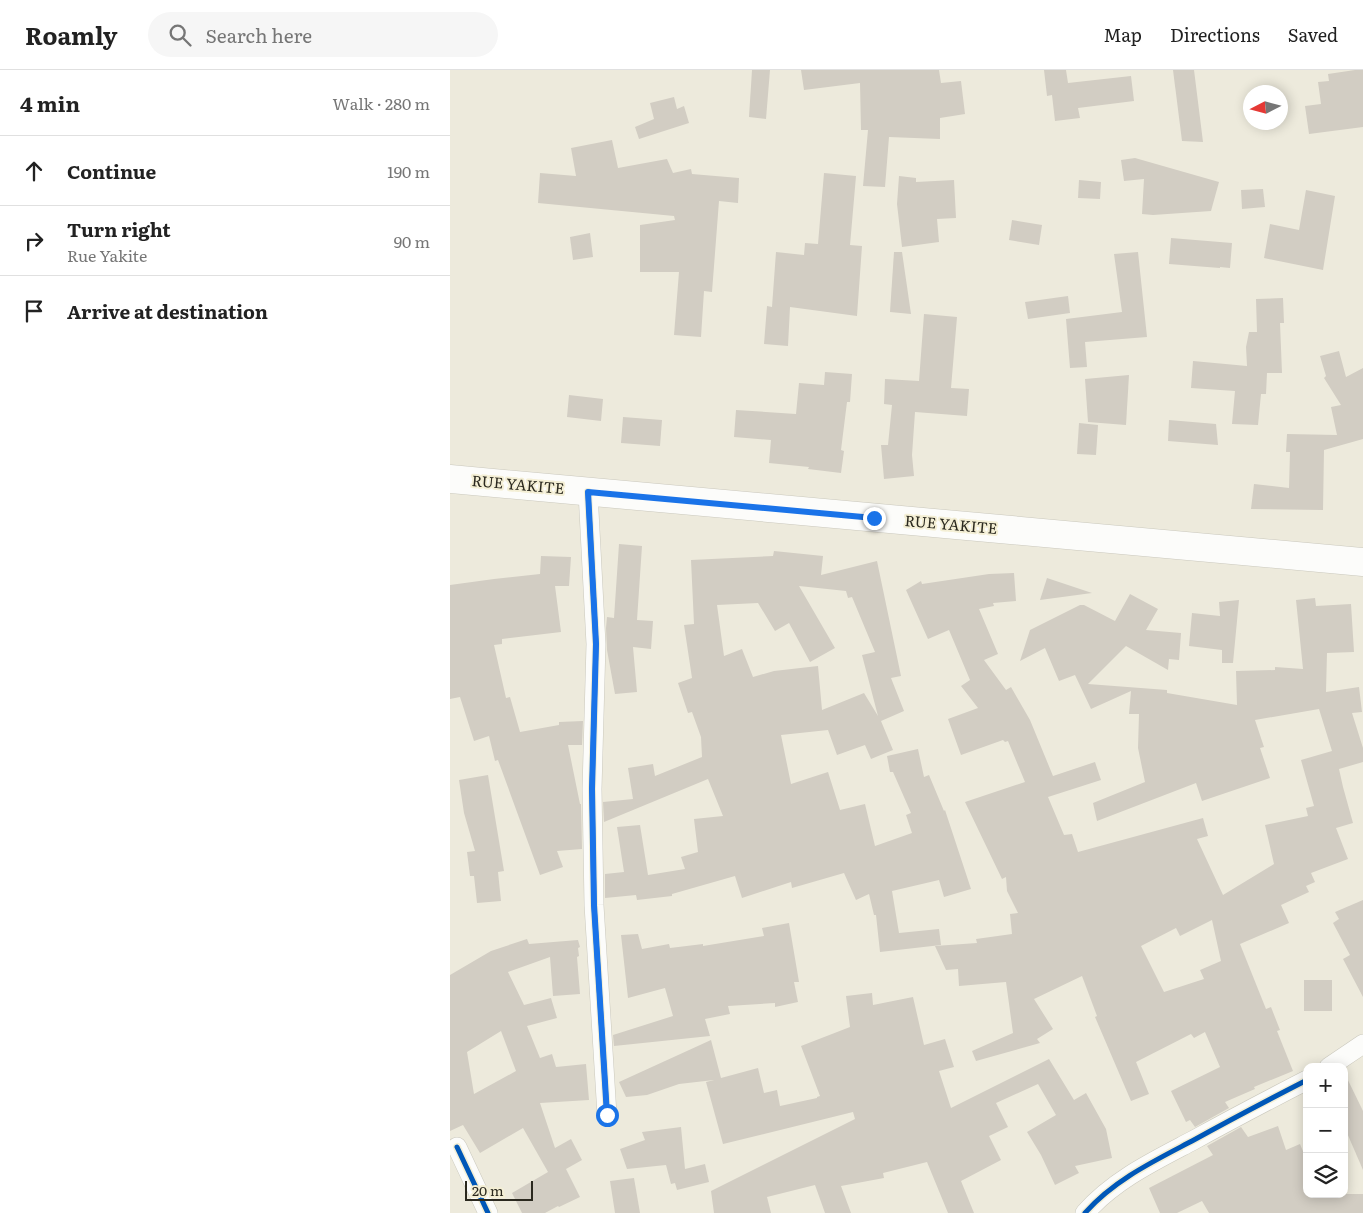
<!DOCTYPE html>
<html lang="en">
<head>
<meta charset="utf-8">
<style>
  body { margin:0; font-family:Literata,serif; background:#f6f6f6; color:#222 }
  .controls { position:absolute; right:15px; bottom:15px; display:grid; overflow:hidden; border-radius:10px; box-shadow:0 2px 12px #0003 }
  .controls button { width:45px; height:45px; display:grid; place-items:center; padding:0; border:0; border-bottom:1px solid #e0e0e0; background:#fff; color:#222; font:25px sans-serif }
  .compass { position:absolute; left:793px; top:15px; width:45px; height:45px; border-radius:50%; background:#fff; box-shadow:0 2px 12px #0003; rotate:264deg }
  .scale { position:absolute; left:15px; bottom:12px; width:68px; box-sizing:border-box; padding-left:5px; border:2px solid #2b291f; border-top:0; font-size:14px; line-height:18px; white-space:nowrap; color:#2b291f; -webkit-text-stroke:4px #f4efd5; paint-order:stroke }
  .stop { position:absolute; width:15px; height:15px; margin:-11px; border:4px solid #1a73e8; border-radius:50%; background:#fff }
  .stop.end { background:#1a73e8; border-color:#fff; box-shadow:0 1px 5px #0008 }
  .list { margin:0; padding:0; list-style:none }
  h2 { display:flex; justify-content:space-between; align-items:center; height:65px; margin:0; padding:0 20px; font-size:21px }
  h2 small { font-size:16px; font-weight:400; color:#767676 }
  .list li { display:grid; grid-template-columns:32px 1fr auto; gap:15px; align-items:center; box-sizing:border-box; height:70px; padding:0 20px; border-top:1px solid #e0e0e0 }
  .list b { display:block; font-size:19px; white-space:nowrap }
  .list p { margin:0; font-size:16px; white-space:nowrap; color:#767676 }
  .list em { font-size:16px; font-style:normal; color:#767676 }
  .icon { flex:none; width:28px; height:28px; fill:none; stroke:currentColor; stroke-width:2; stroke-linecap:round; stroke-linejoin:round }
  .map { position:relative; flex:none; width:913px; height:1143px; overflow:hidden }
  header { display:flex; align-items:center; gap:30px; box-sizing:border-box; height:70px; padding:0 25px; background:#fff; border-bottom:1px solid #e0e0e0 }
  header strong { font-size:24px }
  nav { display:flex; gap:28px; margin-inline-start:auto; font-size:18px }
  .search { width:350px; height:45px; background:#f6f6f6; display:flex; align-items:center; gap:12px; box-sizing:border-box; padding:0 18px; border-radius:28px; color:#767676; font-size:19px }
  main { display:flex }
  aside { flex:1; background:#fff }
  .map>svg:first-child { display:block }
</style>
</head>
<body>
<header>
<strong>Roamly</strong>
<div class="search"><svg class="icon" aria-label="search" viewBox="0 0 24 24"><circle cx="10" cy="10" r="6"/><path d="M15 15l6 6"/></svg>Search here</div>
<nav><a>Map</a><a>Directions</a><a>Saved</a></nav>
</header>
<main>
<aside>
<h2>4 min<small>Walk · 280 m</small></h2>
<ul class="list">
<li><svg class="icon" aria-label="ahead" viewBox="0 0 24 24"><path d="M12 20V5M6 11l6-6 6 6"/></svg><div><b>Continue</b></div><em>190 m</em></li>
<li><svg class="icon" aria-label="right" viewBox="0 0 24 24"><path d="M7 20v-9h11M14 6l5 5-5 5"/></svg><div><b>Turn right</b><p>Rue Yakite</p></div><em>90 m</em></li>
<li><svg class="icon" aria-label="arrive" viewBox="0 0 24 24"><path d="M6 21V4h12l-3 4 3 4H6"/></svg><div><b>Arrive at destination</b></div></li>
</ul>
</aside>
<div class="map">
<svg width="913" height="1143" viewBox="0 0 913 1143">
  <rect width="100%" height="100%" fill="#edeadc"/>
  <g fill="#d2cdc3" fill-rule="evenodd">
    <path d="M 302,0 L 320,0 L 316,49 L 299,47 Z"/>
    <path d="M 351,0 L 489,0 L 491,13 L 511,11 L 515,44 L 490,48 L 490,69 L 439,67 L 435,117 L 413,116 L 418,60 L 411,60 L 410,13 L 354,20 Z"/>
    <path d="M 594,0 L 616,0 L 618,13 L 681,6 L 684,31 L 628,38 L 630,48 L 605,51 L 602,25 L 597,26 Z"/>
    <path d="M 723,0 L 744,0 L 753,72 L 732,71 Z"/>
    <path d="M 905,0 L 913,0 L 913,57 L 859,64 L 855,36 L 871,34 L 868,12 L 879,11 L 878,4 Z"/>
    <path d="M 224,27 L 227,39 L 234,36 L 239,53 L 189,69 L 185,57 L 204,49 L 200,33 Z"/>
    <path d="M 162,70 L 168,98 L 217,89 L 223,103 L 241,99 L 242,104 L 289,108 L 288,133 L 269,131 L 262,222 L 254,221 L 251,267 L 224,265 L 229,202 L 190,202 L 190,155 L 225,150 L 224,146 L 88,133 L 90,103 L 126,106 L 121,78 Z"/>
    <path d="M 685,88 L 769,112 L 761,141 L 703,145 L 692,144 L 694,109 L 674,111 L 671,90 Z"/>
    <path d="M 374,103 L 406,106 L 400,175 L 412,176 L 407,246 L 340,237 L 338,276 L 314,274 L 317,236 L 322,237 L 326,182 L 354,185 L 355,173 L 368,174 Z"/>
    <path d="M 449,106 L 466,108 L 466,112 L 504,110 L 506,148 L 487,149 L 489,172 L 452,177 L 447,134 Z"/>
    <path d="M 629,110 L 651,112 L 650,129 L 628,128 Z"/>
    <path d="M 813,119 L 815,137 L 792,139 L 791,120 Z"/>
    <path d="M 856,120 L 885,126 L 873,200 L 814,188 L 820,154 L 849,160 Z"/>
    <path d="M 562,150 L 592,155 L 589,175 L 559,170 Z"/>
    <path d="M 140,163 L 143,187 L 123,190 L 120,167 Z"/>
    <path d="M 721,168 L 782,173 L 780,198 L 770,197 L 770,198 L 719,194 Z"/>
    <path d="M 444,182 L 452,182 L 461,244 L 440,242 Z"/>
    <path d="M 688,182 L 697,267 L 635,272 L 637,297 L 620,298 L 616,249 L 672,242 L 664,184 Z"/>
    <path d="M 618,226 L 620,243 L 578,249 L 575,232 Z"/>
    <path d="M 833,228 L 834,253 L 830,253 L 832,303 L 817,303 L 816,324 L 811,324 L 808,355 L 782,354 L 785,321 L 741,318 L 743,291 L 797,296 L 796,277 L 799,262 L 807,262 L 806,229 Z"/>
    <path d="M 474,244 L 507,247 L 501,318 L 519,319 L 517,346 L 465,342 L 462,385 L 464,406 L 434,409 L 431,375 L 438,375 L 442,335 L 434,334 L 435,309 L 469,311 Z"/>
    <path d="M 889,281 L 896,307 L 913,298 L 913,369 L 874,380 L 873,440 L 801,439 L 804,414 L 839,418 L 840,382 L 836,382 L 837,364 L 887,365 L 881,337 L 891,335 L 874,308 L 876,306 L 870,286 Z"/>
    <path d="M 375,302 L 402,304 L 400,332 L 397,332 L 391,380 L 394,381 L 391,403 L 358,399 L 359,397 L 319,393 L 321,370 L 284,367 L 286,340 L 346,344 L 349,313 L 374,315 Z"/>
    <path d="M 679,305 L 676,355 L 638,352 L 635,309 Z"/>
    <path d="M 119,325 L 153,329 L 151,351 L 117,347 Z"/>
    <path d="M 173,347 L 212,350 L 210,376 L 171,373 Z"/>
    <path d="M 719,350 L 766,354 L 768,375 L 718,371 Z"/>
    <path d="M 629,353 L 648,355 L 646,385 L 627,384 Z"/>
    <path d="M 169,474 L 192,476 L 187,550 L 203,551 L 201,579 L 183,577 L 187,622 L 165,624 L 157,580 L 156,558 L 157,547 L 164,548 Z"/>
    <path d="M 324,481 L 373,486 L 371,505 L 427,491 L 451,606 L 441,608 L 454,641 L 431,651 L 443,680 L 421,689 L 415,675 L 387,685 L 378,660 L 331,665 L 341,714 L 378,702 L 390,740 L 415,734 L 425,776 L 462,763 L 456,745 L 461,743 L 443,702 L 440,702 L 437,686 L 468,679 L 474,707 L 479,705 L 494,741 L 495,740 L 521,819 L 494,827 L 489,810 L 442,821 L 449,863 L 489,859 L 491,875 L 430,882 L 426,845 L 424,845 L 419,824 L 406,830 L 394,803 L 342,818 L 341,812 L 292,828 L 285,806 L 222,824 L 222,826 L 187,830 L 186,825 L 155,828 L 155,804 L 174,802 L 167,757 L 190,755 L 198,805 L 235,799 L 231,787 L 248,782 L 244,749 L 273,746 L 258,709 L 154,752 L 153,732 L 183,729 L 178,698 L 203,694 L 205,706 L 252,687 L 251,667 L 242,642 L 238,643 L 228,613 L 242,608 L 234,555 L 244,554 L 241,490 L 323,486 ZM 349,516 L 396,521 L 398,528 L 402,527 L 425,582 L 412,585 L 428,646 L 414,623 L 372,640 L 368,596 L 324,601 L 303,607 L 292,579 L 274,586 L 267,535 L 308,533 L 325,561 L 339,553 L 360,592 L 385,578 Z"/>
    <path d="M 91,486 L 121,487 L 119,516 L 105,516 L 111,562 L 52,569 L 52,574 L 44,575 L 56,628 L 60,627 L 70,662 L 109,655 L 109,652 L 133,651 L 132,675 L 118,675 L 130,734 L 131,734 L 132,779 L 107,781 L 113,797 L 90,805 L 48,690 L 45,691 L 39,666 L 24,671 L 10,627 L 0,629 L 0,515 L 44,509 L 90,504 Z"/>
    <path d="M 564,503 L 566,531 L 543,533 L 544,536 L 529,539 L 548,584 L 534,590 L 556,620 L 561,617 L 580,650 L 603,706 L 645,692 L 651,710 L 598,727 L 614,765 L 622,764 L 628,782 L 753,748 L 758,766 L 747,769 L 773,825 L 824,794 L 815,755 L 858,746 L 856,738 L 864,736 L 851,690 L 882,681 L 869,639 L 805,650 L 814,677 L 810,678 L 820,708 L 752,731 L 746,713 L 647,751 L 643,733 L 695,712 L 688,678 L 689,644 L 679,644 L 681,621 L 641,639 L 625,605 L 609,611 L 595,578 L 570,591 L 580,560 L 630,535 L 634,535 L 665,551 L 680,524 L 708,539 L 696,560 L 731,563 L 729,590 L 719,589 L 718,600 L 676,576 L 638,614 L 717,620 L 717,623 L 787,635 L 786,601 L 825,600 L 825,597 L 853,599 L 846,530 L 865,528 L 866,536 L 901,534 L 904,582 L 877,583 L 876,622 L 909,617 L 912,642 L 902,643 L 913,678 L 913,692 L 889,699 L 893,717 L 903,753 L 886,758 L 898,789 L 861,803 L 865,812 L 856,816 L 859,822 L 831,835 L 839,853 L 790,874 L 816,939 L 821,937 L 830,960 L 827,961 L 843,1001 L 804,1017 L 805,1019 L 775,1032 L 779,1038 L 745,1057 L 740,1050 L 736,1052 L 721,1021 L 770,997 L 755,962 L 744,968 L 741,964 L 686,992 L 699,1024 L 681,1031 L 645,947 L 647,946 L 632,906 L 584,929 L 603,959 L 587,969 L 590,973 L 526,991 L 522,981 L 563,963 L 556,912 L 509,916 L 508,899 L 496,900 L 485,876 L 527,873 L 526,869 L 562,864 L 560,844 L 568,843 L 557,821 L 556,807 L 552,809 L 515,732 L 575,712 L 558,671 L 555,672 L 553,670 L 511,685 L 498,649 L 528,638 L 511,616 L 520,610 L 499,560 L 478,569 L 456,520 L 471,511 L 472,514 L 539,504 ZM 762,850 L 771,891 L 750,900 L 754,909 L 714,922 L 691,876 L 726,858 L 730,866 Z"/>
    <path d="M 597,508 L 642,523 L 590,530 Z"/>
    <path d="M 789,530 L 783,593 L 772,593 L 772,580 L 739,576 L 742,543 L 770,546 L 769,532 Z"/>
    <path d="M 38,705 L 54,801 L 48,802 L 51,831 L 27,833 L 24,806 L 20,806 L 17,782 L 25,781 L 14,743 L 9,710 Z"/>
    <path d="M 913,830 L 913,927 L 893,889 L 900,885 L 883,853 L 889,849 L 885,842 Z"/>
    <path d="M 339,853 L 349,912 L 344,912 L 348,932 L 325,937 L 325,933 L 278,936 L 280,944 L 255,949 L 260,966 L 164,976 L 163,965 L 223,946 L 215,918 L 178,928 L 171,865 L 188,864 L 192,879 L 219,874 L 220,878 L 253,874 L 253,876 L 314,866 L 312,858 Z"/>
    <path d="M 77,869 L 79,874 L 128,870 L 130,877 L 128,878 L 129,886 L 127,887 L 130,924 L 103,926 L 100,887 L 58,902 L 74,935 L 101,928 L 107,948 L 77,956 L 90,988 L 102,984 L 106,997 L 136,994 L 139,1030 L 90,1033 L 105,1078 L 121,1069 L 132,1090 L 116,1099 L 130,1127 L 109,1137 L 108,1136 L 95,1143 L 72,1143 L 62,1123 L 98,1102 L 73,1058 L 30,1083 L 13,1055 L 0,1061 L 0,905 L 41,881 ZM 51,961 L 66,1001 L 24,1024 L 17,982 Z"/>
    <rect x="854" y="910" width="28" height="31"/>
    <path d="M 422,923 L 423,935 L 463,927 L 474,975 L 495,969 L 504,997 L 489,1001 L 501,1038 L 599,989 L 624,1030 L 636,1023 L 656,1059 L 662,1088 L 625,1096 L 629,1103 L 605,1115 L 591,1085 L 577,1062 L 606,1045 L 588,1014 L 546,1033 L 558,1057 L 539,1066 L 551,1090 L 511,1111 L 524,1143 L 498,1143 L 477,1092 L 433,1103 L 434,1108 L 391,1116 L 401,1143 L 375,1143 L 365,1115 L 317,1127 L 321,1143 L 264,1143 L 261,1121 L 405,1049 L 403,1042 L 273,1074 L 256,1012 L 264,1010 L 229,1014 L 197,1025 L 176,1027 L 169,1012 L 261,970 L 271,1008 L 308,998 L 314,1023 L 327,1020 L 330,1036 L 367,1028 L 367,1027 L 370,1026 L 351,976 L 400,957 L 396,926 Z"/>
    <path d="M 894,1002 L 913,1041 L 913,1100 L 894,1056 Z"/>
    <path d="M 828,1056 L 836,1080 L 850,1074 L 857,1091 L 857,1124 L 913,1124 L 913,1143 L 759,1143 L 752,1131 L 727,1143 L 710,1143 L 699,1118 L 763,1085 L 757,1076 L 791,1057 L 798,1067 Z"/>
    <path d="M 231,1057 L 235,1099 L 255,1094 L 259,1112 L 227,1120 L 225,1113 L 221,1114 L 216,1095 L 177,1099 L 170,1079 L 195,1070 L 192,1062 Z"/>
    <path d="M 184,1108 L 190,1143 L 165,1143 L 160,1111 Z"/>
  </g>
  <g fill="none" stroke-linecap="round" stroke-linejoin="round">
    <g stroke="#cac8bd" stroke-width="20">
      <g id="minor">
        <path d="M 138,422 L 146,574 L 142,719 L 144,835 L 157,1045"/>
        <path d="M 879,997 L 913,974"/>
        <path d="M 7,1077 L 38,1143"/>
        <path d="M 635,1143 C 664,1110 704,1091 742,1071 C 780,1050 818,1030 857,1010"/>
      </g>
    </g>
    <g stroke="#cac8bd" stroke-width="29">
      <path id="secondary" d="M 0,409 L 913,492"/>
    </g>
    <use href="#minor" stroke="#fcfcfa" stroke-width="19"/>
    <use href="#secondary" stroke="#fcfcfa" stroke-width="28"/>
    <g stroke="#f4efd5" stroke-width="8">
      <g id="cycleway">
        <path d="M 138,422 L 146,574 L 142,719 L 144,835 L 157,1045"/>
        <path d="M 7,1077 L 38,1143"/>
        <path d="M 635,1143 C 664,1110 704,1091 742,1071 C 780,1050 818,1030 857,1010"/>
      </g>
    </g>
    <use href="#cycleway" stroke="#0057b8" stroke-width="5"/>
  </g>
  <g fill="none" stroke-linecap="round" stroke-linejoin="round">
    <path stroke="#1a73e8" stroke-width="6" d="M 157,1045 L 144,835 L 142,719 L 146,574 L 138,422 L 424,448"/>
  </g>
  <g text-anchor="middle" stroke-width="4" stroke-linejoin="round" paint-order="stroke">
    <g font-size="15" fill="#2b291f" stroke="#f4efd5">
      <text transform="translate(68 415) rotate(5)" y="5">RUE YAKITE</text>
      <text transform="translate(501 455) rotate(5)" y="5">RUE YAKITE</text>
    </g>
  </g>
</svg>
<div class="controls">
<button>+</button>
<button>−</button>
<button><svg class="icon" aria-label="layers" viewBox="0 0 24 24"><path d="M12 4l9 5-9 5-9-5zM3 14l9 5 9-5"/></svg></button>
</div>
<svg class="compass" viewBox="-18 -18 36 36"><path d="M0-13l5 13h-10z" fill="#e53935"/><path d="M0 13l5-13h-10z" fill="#767676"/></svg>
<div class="scale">20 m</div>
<div class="stop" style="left:157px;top:1045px"></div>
<div class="stop end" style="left:424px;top:448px"></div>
</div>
</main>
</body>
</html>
